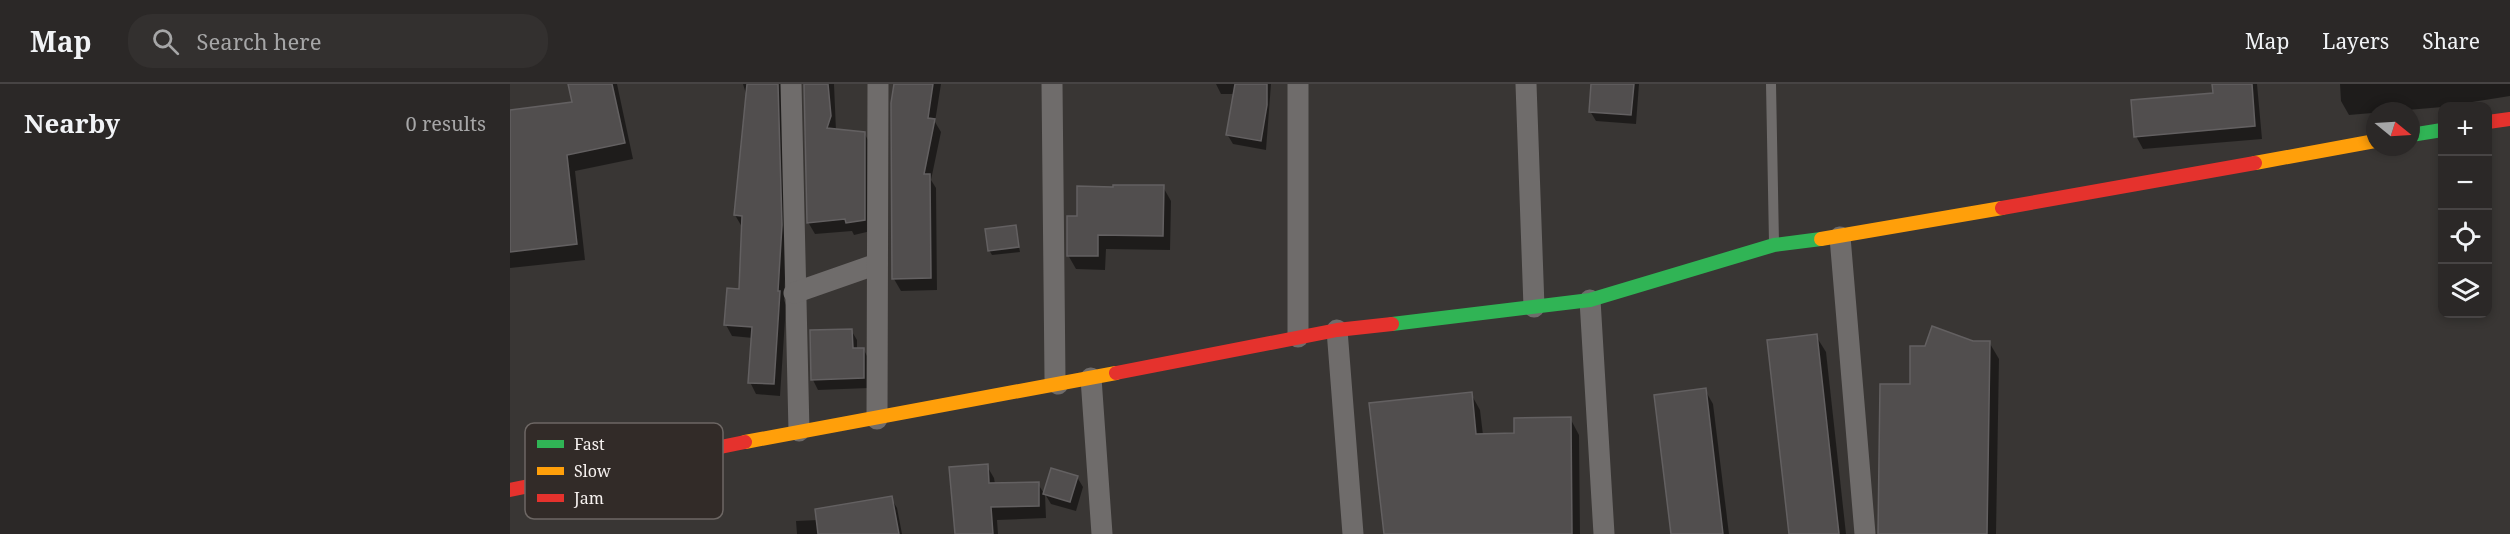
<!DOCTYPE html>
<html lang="en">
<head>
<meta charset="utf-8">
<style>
  body { margin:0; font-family:"Noto Serif",serif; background:#33302f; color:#f1f3f6 }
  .controls { position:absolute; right:18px; top:18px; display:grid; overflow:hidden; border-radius:12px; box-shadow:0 3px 9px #0003 }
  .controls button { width:54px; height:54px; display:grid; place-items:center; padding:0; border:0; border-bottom:2px solid #474444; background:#2b2827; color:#f1f3f6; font:30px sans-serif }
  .compass { position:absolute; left:1856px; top:18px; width:54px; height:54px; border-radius:50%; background:#2b2827; box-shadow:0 3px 9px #0003; rotate:108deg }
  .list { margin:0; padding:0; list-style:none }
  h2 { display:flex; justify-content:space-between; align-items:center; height:78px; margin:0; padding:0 24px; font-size:26px }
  h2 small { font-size:20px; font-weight:400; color:#a6a6a7 }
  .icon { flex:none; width:33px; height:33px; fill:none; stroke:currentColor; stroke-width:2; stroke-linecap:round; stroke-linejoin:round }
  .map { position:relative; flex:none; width:2000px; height:450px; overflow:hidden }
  header { display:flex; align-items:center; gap:36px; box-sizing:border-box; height:84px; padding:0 30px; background:#2b2827; border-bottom:2px solid #474444 }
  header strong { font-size:28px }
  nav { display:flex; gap:33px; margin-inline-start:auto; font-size:21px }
  .search { width:420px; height:54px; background:#33302f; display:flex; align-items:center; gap:15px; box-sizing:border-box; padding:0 21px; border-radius:24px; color:#a6a6a7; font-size:22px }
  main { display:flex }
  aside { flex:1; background:#2b2827 }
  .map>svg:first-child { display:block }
</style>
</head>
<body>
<header>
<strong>Map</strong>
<div class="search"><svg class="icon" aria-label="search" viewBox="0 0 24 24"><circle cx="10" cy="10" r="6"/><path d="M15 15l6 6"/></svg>Search here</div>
<nav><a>Map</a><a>Layers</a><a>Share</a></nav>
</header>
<main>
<aside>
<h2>Nearby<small>0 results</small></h2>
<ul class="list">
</ul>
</aside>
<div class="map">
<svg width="2000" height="450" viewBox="0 0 2000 450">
  <rect width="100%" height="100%" fill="#393634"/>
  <g fill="#0007">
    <path d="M 59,0 L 107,0 L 123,75 L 65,87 L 75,176 L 0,184 L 0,27 L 64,20 Z"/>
    <path d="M 233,0 L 284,0 L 274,216 L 276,221 L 270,312 L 246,310 L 240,298 L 243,254 L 222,252 L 216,241 L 230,206 L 232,143 L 225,131 L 237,13 Z"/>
    <path d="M 294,0 L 324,0 L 326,47 L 354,49 L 361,61 L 361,147 L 344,151 L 342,147 L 305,150 L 298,138 Z"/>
    <path d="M 385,0 L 431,0 L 425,38 L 431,48 L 421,96 L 426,104 L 427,206 L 391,207 L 384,195 Z"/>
    <path d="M 706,0 L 761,0 L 756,66 L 723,60 L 717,50 L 725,10 L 711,10 Z"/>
    <path d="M 1082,0 L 1129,0 L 1126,40 L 1086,37 L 1080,27 Z"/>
    <path d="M 1704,0 L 1747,0 L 1752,55 L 1633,65 L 1626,52 L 1704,10 Z"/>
    <path d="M 1830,0 L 2000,0 L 2000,12 L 1956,19 L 1956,21 L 1839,31 L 1831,17 Z"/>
    <path d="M 653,103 L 661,117 L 660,166 L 596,165 L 595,186 L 566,185 L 558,171 Z"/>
    <path d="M 505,143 L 510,168 L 482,171 L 479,166 Z"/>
    <path d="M 341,246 L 347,256 L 347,266 L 354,266 L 359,276 L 359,304 L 308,306 L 303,296 Z"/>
    <path d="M 1306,252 L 1316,268 L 1336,450 L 1280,450 Z"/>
    <path d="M 1463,258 L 1479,258 L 1489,275 L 1486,450 L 1370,450 L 1401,302 Z"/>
    <path d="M 1195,306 L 1203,320 L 1219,450 L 1162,450 Z"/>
    <path d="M 961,310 L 970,326 L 973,351 L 1005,350 L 1060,334 L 1069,351 L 1070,450 L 875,450 Z"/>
    <path d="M 477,382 L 484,394 L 485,400 L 528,400 L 535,411 L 542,386 L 567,393 L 573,403 L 566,427 L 541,420 L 535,410 L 536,434 L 487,436 L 488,450 L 446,450 Z"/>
    <path d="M 381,414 L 387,424 L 392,450 L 287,450 L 286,437 L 308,436 Z"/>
  </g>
  <g fill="#514e4e" stroke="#636061" stroke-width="1.5">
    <path d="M 58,0 L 102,0 L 115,59 L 57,71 L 67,160 L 0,168 L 0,26 L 62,18 Z"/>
    <path d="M 237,0 L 268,0 L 272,141 L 268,207 L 270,207 L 264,300 L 238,299 L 242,243 L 214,241 L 217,204 L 229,205 L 232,132 L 224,131 Z"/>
    <path d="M 294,0 L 318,0 L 321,32 L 317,44 L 355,48 L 355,136 L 336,139 L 335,135 L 297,139 Z"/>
    <path d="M 384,0 L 423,0 L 418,34 L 425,35 L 414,90 L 420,90 L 421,194 L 382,195 L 381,19 Z"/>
    <path d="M 725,0 L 757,0 L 757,21 L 751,57 L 716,51 Z"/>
    <path d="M 1081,0 L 1124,0 L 1121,31 L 1079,28 Z"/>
    <path d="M 1702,0 L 1742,0 L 1745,42 L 1624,53 L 1621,16 L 1703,9 Z"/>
    <path d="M 603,101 L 654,101 L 653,152 L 588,151 L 588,172 L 557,172 L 557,132 L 567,132 L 567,102 L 603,103 Z"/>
    <path d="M 506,141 L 509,163 L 478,167 L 475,145 Z"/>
    <path d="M 1422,242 L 1463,257 L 1480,257 L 1477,450 L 1368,450 L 1370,300 L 1400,300 L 1400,262 L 1415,262 Z"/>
    <path d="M 342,245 L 343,264 L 354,264 L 354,294 L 301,296 L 300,246 Z"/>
    <path d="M 1307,250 L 1329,450 L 1279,450 L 1257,256 Z"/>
    <path d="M 1196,304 L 1213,450 L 1161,450 L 1144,311 Z"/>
    <path d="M 962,308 L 966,350 L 1004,349 L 1004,334 L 1061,333 L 1062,450 L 874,450 L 859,319 Z"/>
    <path d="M 478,380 L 479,399 L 529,398 L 529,422 L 481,423 L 483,450 L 445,450 L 439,383 Z"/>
    <path d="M 541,384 L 568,392 L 560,418 L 533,410 Z"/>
    <path d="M 382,412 L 389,450 L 308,450 L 305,425 Z"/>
  </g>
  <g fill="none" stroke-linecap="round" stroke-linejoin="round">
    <path stroke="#6f6c6b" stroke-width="10" d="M 1261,0 L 1264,159"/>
    <g stroke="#6f6c6b" stroke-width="21">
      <path d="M 281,0 L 289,347"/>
      <path d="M 542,0 L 545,294 L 548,300"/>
      <path d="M 788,0 L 788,253"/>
      <path d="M 1016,0 L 1024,223"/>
      <path d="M 1330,153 L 1355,450"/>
      <path d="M 284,209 L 367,180"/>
      <path d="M 1080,216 L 1094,450"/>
      <path d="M 827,246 L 843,450"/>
      <path d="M 581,294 L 592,450"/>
      <path d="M 367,335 L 368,0"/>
    </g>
    <g stroke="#30b455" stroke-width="14">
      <path d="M 1901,51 L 1932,46"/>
      <path d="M 882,240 L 1080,216 L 1264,161 L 1311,155"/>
    </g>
    <g stroke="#ff9f0a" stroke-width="14">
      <path d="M 1745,79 L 1865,57"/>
      <path d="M 1311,155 L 1492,124"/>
      <path d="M 235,358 L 606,289"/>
    </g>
    <g stroke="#e5322d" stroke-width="14">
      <path d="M 1978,38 L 2000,35"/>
      <path d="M 1492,124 L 1745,79"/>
      <path d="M 606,289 L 827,246 L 882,240"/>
      <path d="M 0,406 L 235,358"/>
    </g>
  </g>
  <rect x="15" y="339" width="198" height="96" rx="9" fill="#322b28" stroke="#6d6764" stroke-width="1.5"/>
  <rect x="27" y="356" width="27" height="8" fill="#30b455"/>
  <rect x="27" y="383" width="27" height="8" fill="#ff9f0a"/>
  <rect x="27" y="410" width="27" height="8" fill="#e5322d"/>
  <g font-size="16" fill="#f7f2f0">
    <text x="64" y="366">Fast</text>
    <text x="64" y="393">Slow</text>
    <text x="64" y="420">Jam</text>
  </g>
</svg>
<div class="controls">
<button>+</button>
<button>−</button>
<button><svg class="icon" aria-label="locate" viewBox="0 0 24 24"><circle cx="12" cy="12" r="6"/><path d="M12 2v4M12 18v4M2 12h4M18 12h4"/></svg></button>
<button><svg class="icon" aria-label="layers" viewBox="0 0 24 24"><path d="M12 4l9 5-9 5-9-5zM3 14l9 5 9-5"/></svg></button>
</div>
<svg class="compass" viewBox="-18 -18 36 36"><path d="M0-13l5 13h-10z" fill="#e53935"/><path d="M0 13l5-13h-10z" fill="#a6a6a7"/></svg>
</div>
</main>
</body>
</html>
